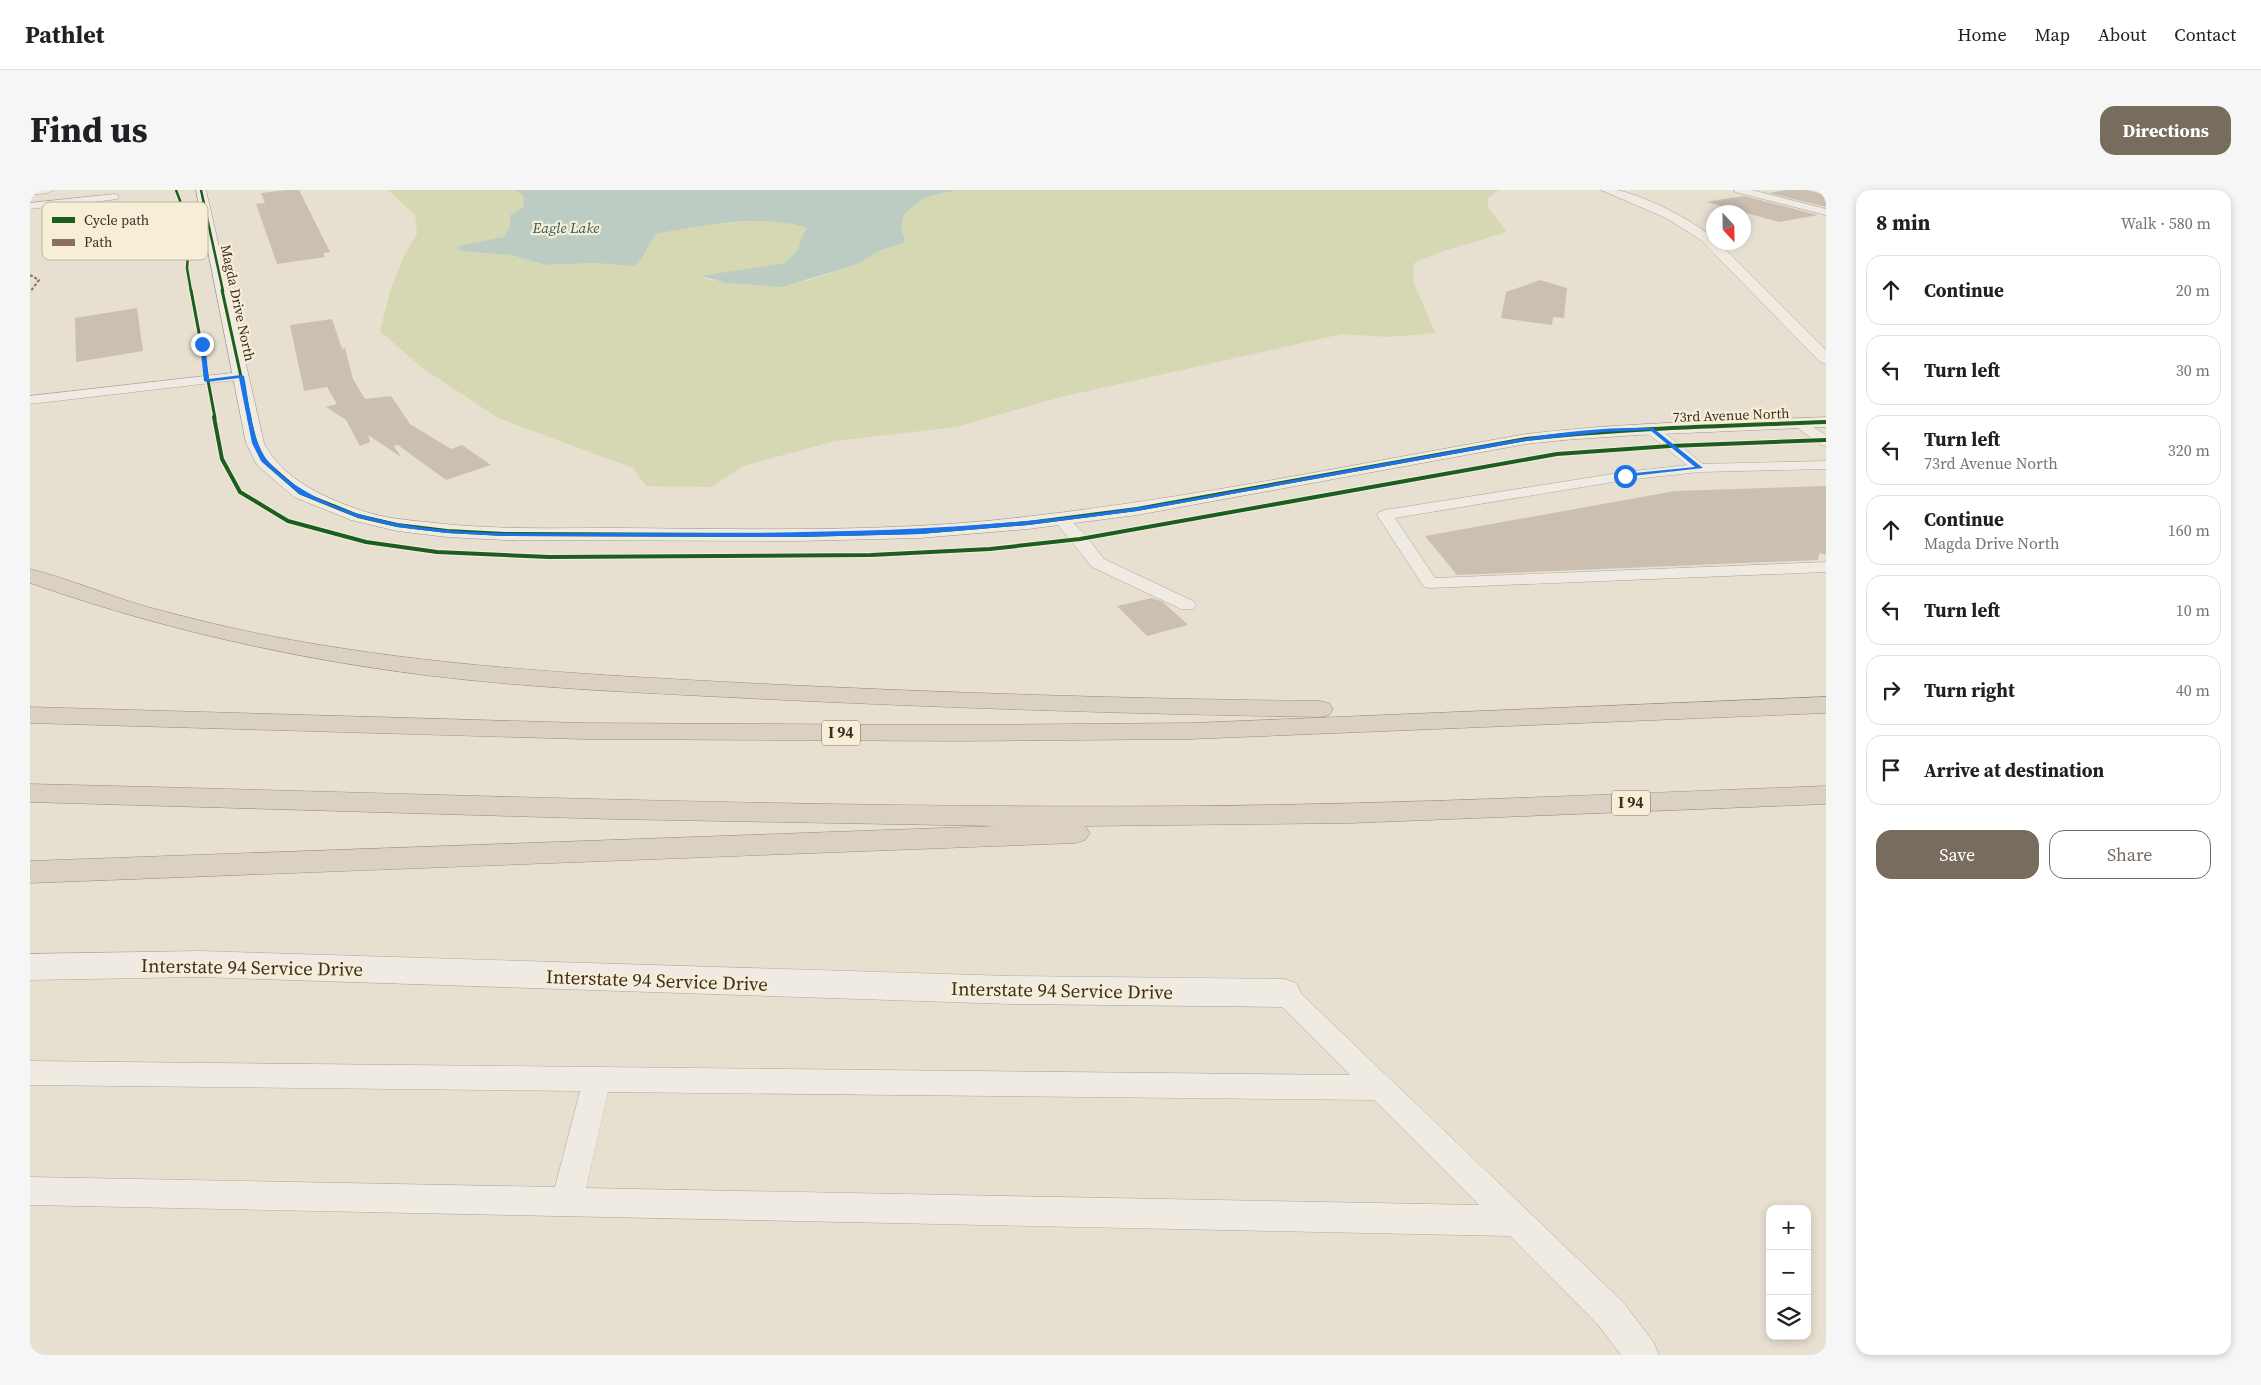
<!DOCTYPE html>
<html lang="en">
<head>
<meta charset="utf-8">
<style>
  body { margin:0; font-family:"Source Serif 4",serif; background:#f6f6f6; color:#202124 }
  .controls { position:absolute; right:15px; bottom:15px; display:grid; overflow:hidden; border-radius:10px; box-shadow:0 2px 8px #0003 }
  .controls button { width:45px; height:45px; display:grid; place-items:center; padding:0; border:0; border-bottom:1px solid #e0e0e0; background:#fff; color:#202124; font:25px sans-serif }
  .compass { position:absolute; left:1676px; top:15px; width:45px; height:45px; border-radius:50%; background:#fff; box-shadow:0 2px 8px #0003; rotate:158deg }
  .stop { position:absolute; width:15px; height:15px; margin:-11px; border:4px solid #1a73e8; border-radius:50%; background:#fff }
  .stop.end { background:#1a73e8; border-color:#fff; box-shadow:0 1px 5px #0008 }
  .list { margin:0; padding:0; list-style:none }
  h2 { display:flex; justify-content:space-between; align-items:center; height:65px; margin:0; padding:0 20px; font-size:21px }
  h2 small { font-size:16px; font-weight:400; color:#757577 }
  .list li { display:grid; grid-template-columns:32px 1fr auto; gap:15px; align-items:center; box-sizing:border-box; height:70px; margin:0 10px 10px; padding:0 10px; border:1px solid #e0e0e0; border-radius:15px }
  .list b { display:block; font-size:19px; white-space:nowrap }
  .list p { margin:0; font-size:16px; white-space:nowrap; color:#757577 }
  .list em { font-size:16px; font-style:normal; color:#757577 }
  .actions { display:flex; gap:10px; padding:15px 20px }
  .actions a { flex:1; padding:11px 0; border:1px solid #786c5e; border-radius:15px; text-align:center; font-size:18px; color:#786c5e }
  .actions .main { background:#786c5e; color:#fff }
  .icon { flex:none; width:28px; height:28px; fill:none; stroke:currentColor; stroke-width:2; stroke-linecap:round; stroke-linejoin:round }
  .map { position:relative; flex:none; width:1796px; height:1165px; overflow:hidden; border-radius:15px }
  header { display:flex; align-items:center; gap:30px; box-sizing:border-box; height:70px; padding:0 25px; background:#fff; border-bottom:1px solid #e0e0e0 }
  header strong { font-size:24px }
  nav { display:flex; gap:28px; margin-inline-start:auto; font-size:18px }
  .intro { display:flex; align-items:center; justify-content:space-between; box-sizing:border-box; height:120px; padding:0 30px }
  h1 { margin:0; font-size:35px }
  .button { padding:12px 22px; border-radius:15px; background:#786c5e; color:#fff; font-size:18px; font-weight:700 }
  main { display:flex; gap:30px; padding:0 30px }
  aside { flex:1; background:#fff; border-radius:15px; box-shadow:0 2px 8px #0003 }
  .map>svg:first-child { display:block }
</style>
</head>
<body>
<header>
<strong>Pathlet</strong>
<nav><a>Home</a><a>Map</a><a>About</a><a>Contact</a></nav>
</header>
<div class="intro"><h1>Find us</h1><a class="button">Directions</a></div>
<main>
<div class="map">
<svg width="1796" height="1165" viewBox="0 0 1796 1165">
  <rect width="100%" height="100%" fill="#e7e0d1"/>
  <path fill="#d6d7b3" d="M 358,0 L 486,0 L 494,7 L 493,17 L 480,25 L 480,36 L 474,47 L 428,57 L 430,61 L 481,65 L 516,75 L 564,73 L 604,76 C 616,65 616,57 626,44 L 678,34 L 744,30 L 779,37 L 772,45 L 768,60 L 754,73 L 672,87 L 680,90 L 716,95 L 776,91 L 826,75 L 849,61 L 866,56 L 875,49 L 871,39 L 874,24 L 896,7 L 927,0 L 1469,0 L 1457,9 L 1459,19 L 1477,42 L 1413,61 L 1384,73 L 1383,91 L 1405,143 L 1358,147 L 1312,144 L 1031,207 L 926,237 L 805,251 L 713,276 L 682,297 L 616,296 L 603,278 L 468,228 L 391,177 L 350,141 L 361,98 L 373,68 L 387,44 L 385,25 Z"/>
  <path fill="#bcccc2" d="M 486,0 L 927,0 L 896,7 L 874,24 L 871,39 L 875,49 L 873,53 L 849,61 L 826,75 L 751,97 L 697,93 L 671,86 L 754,73 L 768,60 L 772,45 L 778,38 C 733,23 673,35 626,44 C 616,57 617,65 604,76 L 564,73 L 516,75 L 481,65 L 430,61 L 428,56 L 474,47 L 480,36 L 480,25 L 493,17 L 494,7 Z"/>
  <g fill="#cbbfb2">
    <path d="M 257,0 L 269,0 L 300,62 L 293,63 L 295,67 L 247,74 L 226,14 L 235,13 L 231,3 Z"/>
    <path d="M 1756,0 L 1776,0 L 1796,5 L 1796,17 L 1739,3 Z"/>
    <path d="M 1714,6 L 1788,25 L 1749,32 L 1676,12 Z"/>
    <path d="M 1510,90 L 1537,98 L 1534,128 L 1523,127 L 1522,135 L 1471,128 L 1476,102 Z"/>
    <path d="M 107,118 L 113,161 L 46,172 L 45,128 Z"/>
    <path d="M 302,129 L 312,159 L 315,158 L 323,189 L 335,209 L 361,206 L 380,234 L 421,259 L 432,255 L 461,275 L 416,290 L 368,255 L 364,256 L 371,267 L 338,245 L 340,252 L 330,256 L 316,230 L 296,217 L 307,214 L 297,197 L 274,201 L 260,135 Z"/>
    <path d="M 1796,296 L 1796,365 L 1789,363 L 1788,370 L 1427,385 L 1395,346 L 1645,301 Z"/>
    <path d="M 1122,408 L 1133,412 L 1158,435 L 1117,446 L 1087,416 Z"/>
  </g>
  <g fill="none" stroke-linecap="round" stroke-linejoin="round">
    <g stroke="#ada599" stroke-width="1">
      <g id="lane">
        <path d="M 85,4 L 88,5 L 88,9 L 0,19 L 0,13 Z"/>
        <path d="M 211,182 L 217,186 L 215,189 L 0,214 L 0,206 Z"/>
        <path d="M 1770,229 L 1796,245 L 1796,256 L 1791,255 L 1765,236 L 1763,233 Z"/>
        <path d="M 1621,235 L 1626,236 L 1673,274 L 1796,271 L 1796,279 L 1670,282 L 1595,290 L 1365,328 L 1405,388 L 1796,372 L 1796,382 L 1400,398 L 1394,397 L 1347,325 L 1349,322 L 1355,320 L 1595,282 L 1657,275 L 1616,242 L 1614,239 Z"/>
        <path d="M 1031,324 L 1037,326 L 1056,346 L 1074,369 L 1163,411 L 1166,415 L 1163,419 L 1151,419 L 1062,377 L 1023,329 L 1025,326 Z"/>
        <path d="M 1254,792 L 1263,796 L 1593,1112 L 1624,1153 L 1629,1165 L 1591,1165 L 1569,1136 L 1480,1046 L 0,1015 L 0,987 L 525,997 L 550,901 L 0,895 L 0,871 L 1320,885 L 1245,810 L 1241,803 L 1245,796 ZM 578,902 L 1344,910 L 1449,1015 L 556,998 Z"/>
      </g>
    </g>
    <g stroke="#ada599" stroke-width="1">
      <g id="street">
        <path d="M 0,0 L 23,0 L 18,3 L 0,5 Z"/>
        <path d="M 1571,0 C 1576,0 1581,0 1586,0 C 1611,4 1666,31 1684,49 L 1684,52 L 1688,52 L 1796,160 L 1796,174 L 1790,172 L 1671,50 L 1636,28 Z"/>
        <path d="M 1704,0 L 1722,0 L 1796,19 L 1796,25 L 1705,2 Z"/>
        <path d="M 169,761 L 980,786 L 1254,789 L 1266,793 L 1271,803 L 1266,813 L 1254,817 L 980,814 L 169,787 L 0,790 L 0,764 Z"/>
      </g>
    </g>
    <g stroke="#9c958a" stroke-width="1">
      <path id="secondary" d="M 166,0 L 176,0 L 234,253 C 253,290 295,308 333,321 C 354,328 376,330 397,332 C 459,340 523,338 586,338 C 724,339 864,343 1002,326 C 1168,307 1332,273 1496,244 C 1596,232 1696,231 1796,227 L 1796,237 L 1608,245 L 1534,250 L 1496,254 L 1107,325 L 998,339 L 890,348 L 768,351 L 475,350 L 417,347 L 367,341 L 321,330 L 264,307 L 227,275 L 216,253 Z"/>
    </g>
    <g stroke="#928b80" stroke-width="1">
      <g id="highway">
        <path d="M 0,379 C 40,389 79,406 118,417 C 173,432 229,445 285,454 C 433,479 583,486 734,494 C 919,503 1105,509 1290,511 L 1299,513 L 1303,519 L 1299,525 L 1290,527 C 1105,524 919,518 734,509 C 621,503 507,499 394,485 C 260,468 128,438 0,393 Z"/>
        <path d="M 1796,507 L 1796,523 L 1161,549 L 930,551 L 553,549 L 0,533 L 0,517 L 553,533 L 930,535 L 1161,533 Z"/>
        <path d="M 0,594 C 388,603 776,619 1164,616 C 1375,614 1586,604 1796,596 L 1796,614 L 1322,633 L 1055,636 L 1060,643 L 1055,650 L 1045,653 L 0,693 L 0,671 L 968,636 L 582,629 L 0,612 Z"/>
      </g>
    </g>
    <use href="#lane" fill="#efebe3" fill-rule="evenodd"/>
    <use href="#street" fill="#efebe3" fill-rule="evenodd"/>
    <use href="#secondary" fill="#efebe3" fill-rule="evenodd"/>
    <use href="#highway" fill="#dad1c2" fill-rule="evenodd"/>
    <path stroke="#8d6e63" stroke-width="2" stroke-dasharray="3 2" stroke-linecap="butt" d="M 0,85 L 9,90 L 0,102"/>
    <g stroke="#f7eed8" stroke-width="4">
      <g id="cycleway-far2">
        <path d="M 146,0 L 160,37 L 157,78 L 161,101"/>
        <path d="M 171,0 L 193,101"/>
      </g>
    </g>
    <g stroke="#f7eed8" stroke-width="5">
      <g id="cycleway-far1">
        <path d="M 161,100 L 185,228"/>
        <path d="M 192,100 L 220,228"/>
      </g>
    </g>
    <g stroke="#f7eed8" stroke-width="6">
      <g id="cycleway">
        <path d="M 184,227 L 192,269 L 210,302 L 258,331 L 336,352 L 407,362 L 519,367 L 841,365 L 960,359 L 1050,349 L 1527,264 L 1640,256 L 1796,250"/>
        <path d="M 219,227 L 225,253 L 234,271 L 271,303 L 328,326 L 367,335 L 417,341 L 475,344 L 768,345 L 890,342 L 998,333 L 1107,319 L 1496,249 C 1596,238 1696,236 1796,232"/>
      </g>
    </g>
    <use href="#cycleway-far2" stroke="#1b5e20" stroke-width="2.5"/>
    <use href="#cycleway-far1" stroke="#1b5e20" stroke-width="3"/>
    <use href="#cycleway" stroke="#1b5e20" stroke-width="4"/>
  </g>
  <path fill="#1a73e8" d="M 172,153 L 175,154 L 179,189 L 211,185 L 214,186 C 219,210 222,254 239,272 C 270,307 320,324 366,333 C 446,348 532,342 614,343 C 780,343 945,343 1110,317 C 1209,301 1308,281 1406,264 C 1477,251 1551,236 1623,238 L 1673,278 L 1593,287 L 1595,284 L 1665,277 L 1620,240 L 1574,242 L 1496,251 L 1107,321 L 998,335 L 890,344 L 768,347 L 474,346 L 417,343 L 367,337 L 326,327 L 269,304 L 231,271 L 222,253 L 209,188 L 177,192 L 174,191 L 170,154 Z"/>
  <g text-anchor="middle" stroke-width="4.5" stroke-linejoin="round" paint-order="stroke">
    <g font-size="14" fill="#3d2e20" stroke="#f7eed8">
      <text transform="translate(208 113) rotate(78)" y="5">Magda Drive North</text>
      <text transform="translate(1701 225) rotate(-2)" y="5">73rd Avenue North</text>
    </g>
    <g font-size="15" font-style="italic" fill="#2f5d5a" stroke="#f7eed8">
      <text x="536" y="43">Eagle Lake</text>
    </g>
    <g fill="#f7eed8" stroke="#756857" stroke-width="1">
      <rect x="792" y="530.5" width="38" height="25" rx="4"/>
      <rect x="1582" y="600.5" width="38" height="25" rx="4"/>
    </g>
    <g font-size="15" font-weight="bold" fill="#3d2e20">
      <text x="811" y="548">I 94</text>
      <text x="1601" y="618">I 94</text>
    </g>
    <g font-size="19" fill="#3d2e20" stroke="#f7eed8">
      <text transform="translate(222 777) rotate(1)" y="7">Interstate 94 Service Drive</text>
      <text transform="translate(627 790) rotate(2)" y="7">Interstate 94 Service Drive</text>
      <text transform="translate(1032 800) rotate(1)" y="7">Interstate 94 Service Drive</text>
    </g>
  </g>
  <rect x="12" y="12" width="166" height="58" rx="8" fill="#f7eed8" stroke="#bfb4a1" stroke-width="1"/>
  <rect x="22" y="27" width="23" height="6" fill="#1b5e20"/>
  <rect x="22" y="49" width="23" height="7" fill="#8d6e63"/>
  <g font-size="14" fill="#3d2e20">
    <text x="54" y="35">Cycle path</text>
    <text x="54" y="57">Path</text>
  </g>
</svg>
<div class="controls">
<button>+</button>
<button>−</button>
<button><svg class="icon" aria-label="layers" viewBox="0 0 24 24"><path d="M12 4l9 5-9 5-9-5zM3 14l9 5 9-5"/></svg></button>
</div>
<svg class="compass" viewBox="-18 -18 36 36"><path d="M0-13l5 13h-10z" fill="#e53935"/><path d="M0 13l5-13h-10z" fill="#757577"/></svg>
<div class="stop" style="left:1595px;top:286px"></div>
<div class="stop end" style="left:172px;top:154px"></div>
</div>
<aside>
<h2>8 min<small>Walk · 580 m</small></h2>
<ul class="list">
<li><svg class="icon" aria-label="ahead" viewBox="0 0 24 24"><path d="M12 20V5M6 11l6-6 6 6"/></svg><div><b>Continue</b></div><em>20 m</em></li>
<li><svg class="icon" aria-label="left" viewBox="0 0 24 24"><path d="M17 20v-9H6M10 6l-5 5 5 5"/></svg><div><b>Turn left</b></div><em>30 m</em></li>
<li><svg class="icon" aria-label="left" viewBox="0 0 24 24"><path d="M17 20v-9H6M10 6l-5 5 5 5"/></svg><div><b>Turn left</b><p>73rd Avenue North</p></div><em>320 m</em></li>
<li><svg class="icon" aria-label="ahead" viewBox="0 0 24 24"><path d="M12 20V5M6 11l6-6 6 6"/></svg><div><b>Continue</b><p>Magda Drive North</p></div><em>160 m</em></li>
<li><svg class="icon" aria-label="left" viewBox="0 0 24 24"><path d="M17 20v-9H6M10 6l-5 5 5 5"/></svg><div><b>Turn left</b></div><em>10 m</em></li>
<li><svg class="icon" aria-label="right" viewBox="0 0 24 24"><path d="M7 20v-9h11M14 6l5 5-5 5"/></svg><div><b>Turn right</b></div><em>40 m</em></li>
<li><svg class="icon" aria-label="arrive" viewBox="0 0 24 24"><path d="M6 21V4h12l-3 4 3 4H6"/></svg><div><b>Arrive at destination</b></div></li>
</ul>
<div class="actions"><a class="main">Save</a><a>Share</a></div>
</aside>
</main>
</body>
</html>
